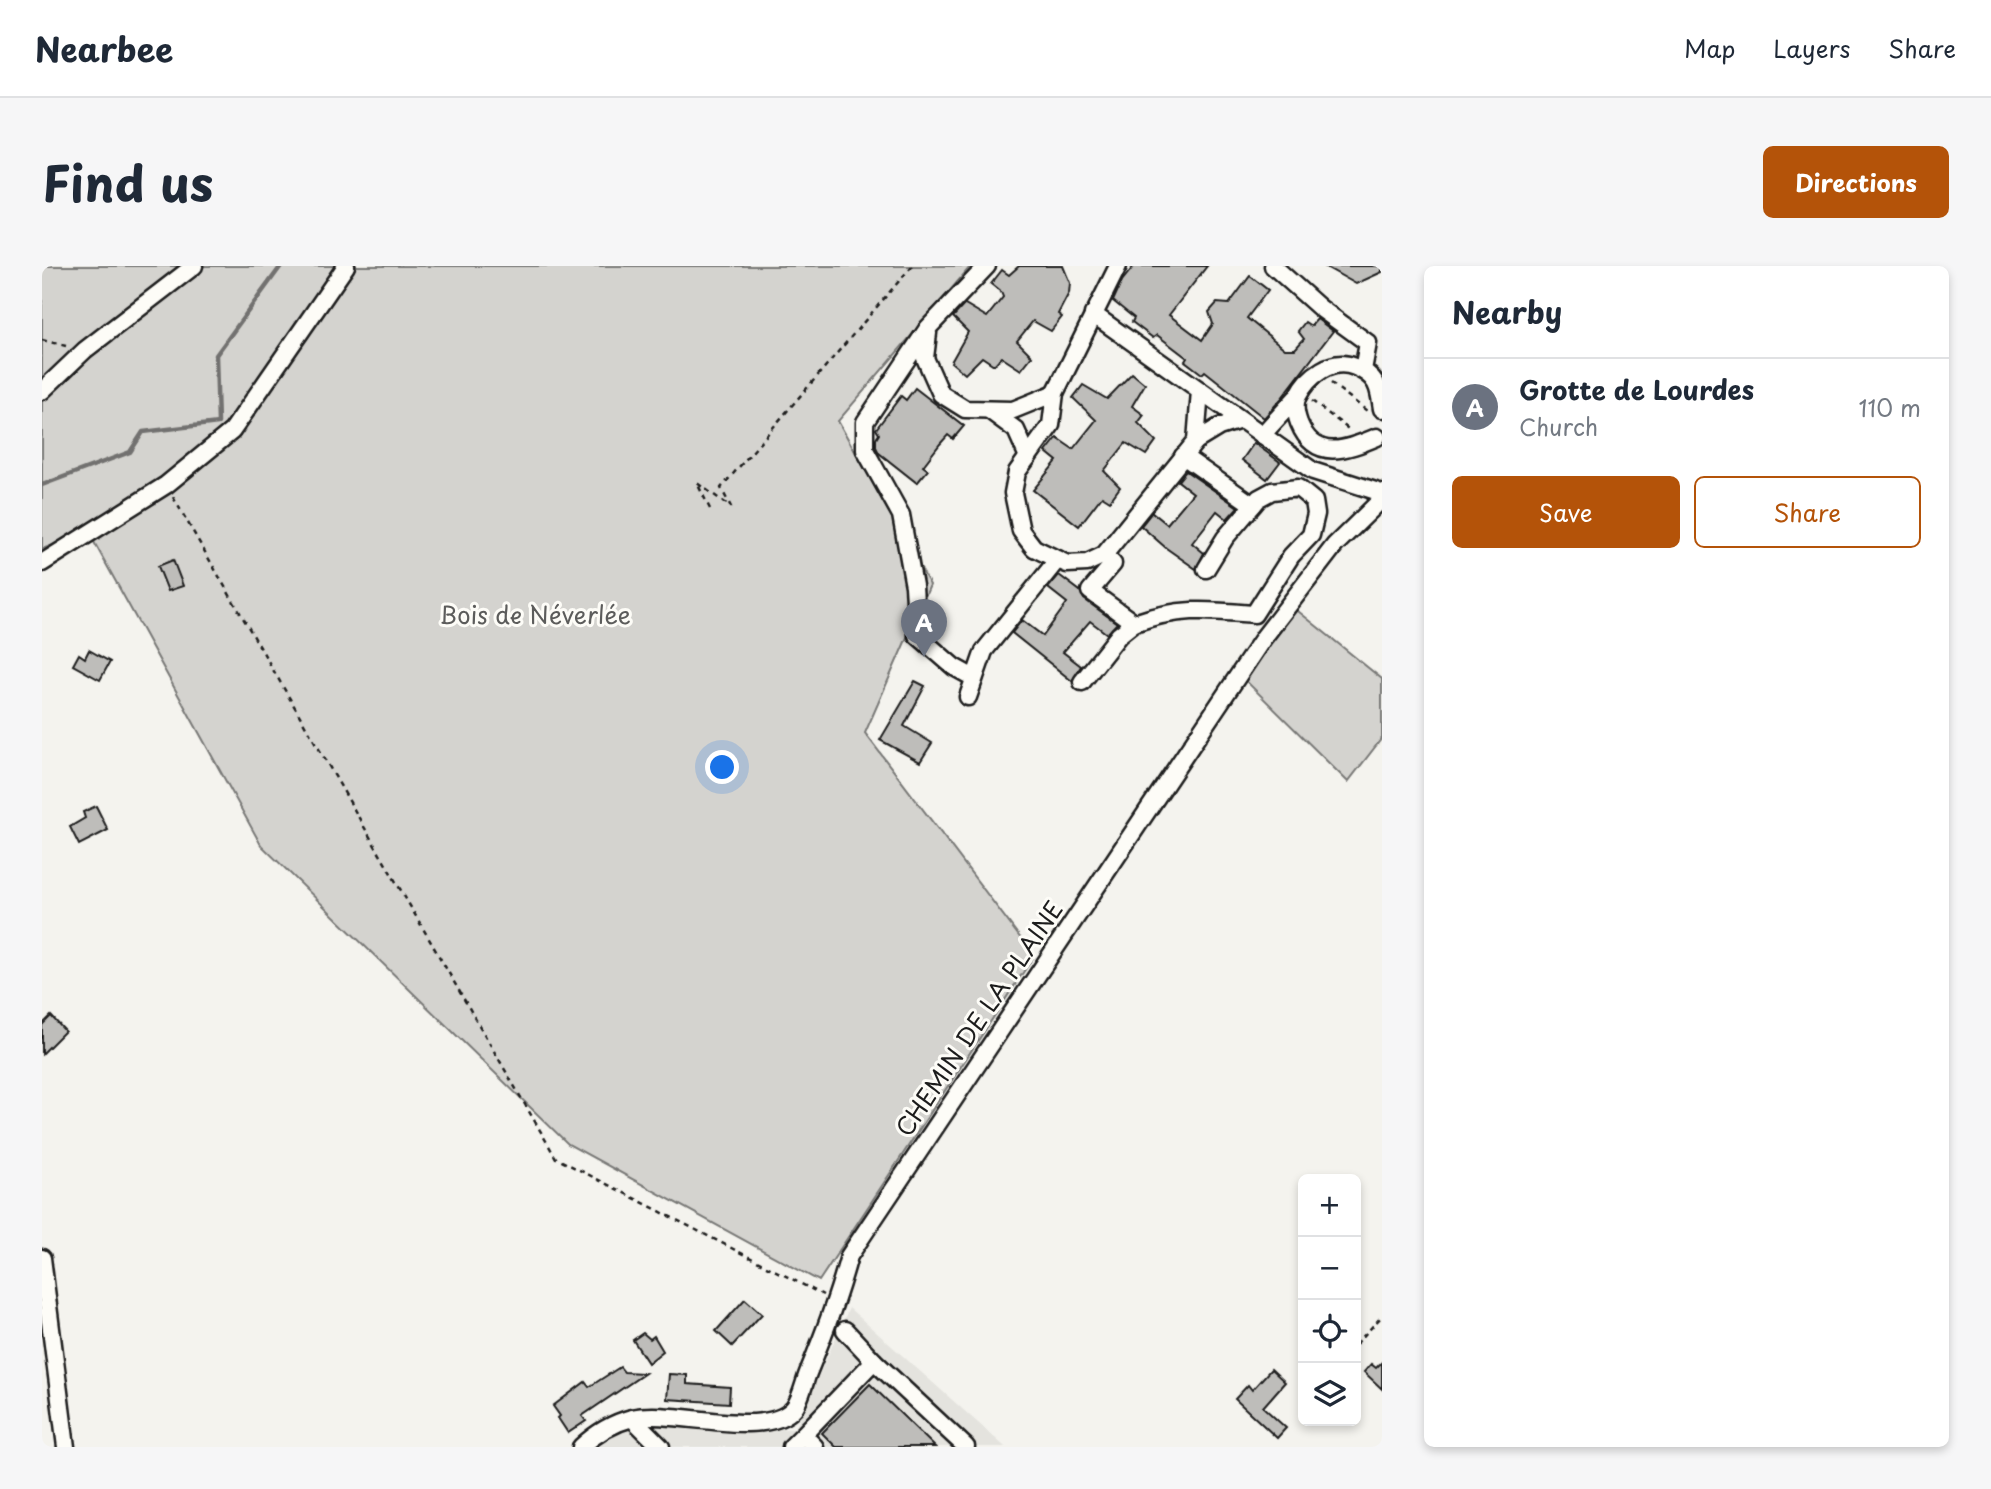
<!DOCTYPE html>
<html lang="en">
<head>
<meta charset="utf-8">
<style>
  body { margin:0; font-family:"Playpen Sans",sans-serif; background:#f6f6f7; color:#1f2937 }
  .controls { position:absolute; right:21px; bottom:21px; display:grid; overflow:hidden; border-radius:10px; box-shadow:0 4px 10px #0003 }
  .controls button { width:63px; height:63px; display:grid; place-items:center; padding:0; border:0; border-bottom:2px solid #e0e1e3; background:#fff; color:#1f2937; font:35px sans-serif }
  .you { position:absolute; left:681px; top:502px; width:24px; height:24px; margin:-18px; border:5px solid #fff; border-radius:50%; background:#1a73e8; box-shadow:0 0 0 10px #1a73e833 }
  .badge { display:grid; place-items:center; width:46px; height:46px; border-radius:50%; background:#b45309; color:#fff; font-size:23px; font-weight:700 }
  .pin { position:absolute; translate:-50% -58px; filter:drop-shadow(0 2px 4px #0008) }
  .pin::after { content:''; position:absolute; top:37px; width:24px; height:21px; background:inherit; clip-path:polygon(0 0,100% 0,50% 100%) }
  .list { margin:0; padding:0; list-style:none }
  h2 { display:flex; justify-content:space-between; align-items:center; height:91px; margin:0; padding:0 28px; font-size:30px }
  h2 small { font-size:23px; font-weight:400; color:#747a83 }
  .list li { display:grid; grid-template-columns:46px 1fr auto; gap:21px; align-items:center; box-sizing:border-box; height:98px; padding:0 28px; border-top:2px solid #e0e1e3 }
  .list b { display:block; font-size:26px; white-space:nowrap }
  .list p { margin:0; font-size:23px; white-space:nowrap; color:#747a83 }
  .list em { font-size:23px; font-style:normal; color:#747a83 }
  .actions { display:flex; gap:14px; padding:21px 28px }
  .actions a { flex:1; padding:16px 0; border:2px solid #b45309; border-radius:10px; text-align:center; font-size:24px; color:#b45309 }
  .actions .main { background:#b45309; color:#fff }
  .icon { flex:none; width:38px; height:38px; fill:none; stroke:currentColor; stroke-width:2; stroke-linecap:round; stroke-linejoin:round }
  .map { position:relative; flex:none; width:1340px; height:1181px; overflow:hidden; border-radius:10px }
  header { display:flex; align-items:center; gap:42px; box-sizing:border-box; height:98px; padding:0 35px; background:#fff; border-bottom:2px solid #e0e1e3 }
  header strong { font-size:33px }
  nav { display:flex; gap:38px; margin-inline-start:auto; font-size:24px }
  .intro { display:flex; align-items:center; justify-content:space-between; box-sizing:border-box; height:168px; padding:0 42px }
  h1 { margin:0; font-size:49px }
  .button { padding:18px 32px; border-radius:10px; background:#b45309; color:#fff; font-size:24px; font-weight:700 }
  main { display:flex; gap:42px; padding:0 42px }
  aside { flex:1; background:#fff; border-radius:10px; box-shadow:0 4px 10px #0003 }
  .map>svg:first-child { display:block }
</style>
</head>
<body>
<header>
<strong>Nearbee</strong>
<nav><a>Map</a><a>Layers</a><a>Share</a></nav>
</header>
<div class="intro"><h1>Find us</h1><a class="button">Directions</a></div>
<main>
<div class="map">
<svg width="1340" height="1181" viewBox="0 0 1340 1181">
  <rect width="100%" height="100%" fill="#f4f3ee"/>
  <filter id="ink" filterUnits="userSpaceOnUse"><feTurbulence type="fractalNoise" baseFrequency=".0143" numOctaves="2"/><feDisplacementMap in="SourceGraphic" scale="14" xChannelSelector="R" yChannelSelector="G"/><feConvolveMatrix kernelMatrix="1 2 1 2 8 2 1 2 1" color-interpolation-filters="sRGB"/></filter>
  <g filter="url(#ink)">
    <path fill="#e4e3de" d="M 807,1042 L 963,1181 L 553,1181 L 576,1159 L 753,1163 Z"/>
    <g fill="#d4d3cf" stroke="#787876" stroke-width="2">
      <path d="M 0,0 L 929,0 L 796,155 L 888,319 L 823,467 L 992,690 L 777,1015 L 526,878 L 219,579 L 47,267 L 0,283 Z"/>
      <path d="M 1251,341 L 1340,413 L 1340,472 L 1306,516 L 1200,411 Z"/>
    </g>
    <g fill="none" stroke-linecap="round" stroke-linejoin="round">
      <path stroke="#72716f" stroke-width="4.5" d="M 0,219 L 88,186 L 101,166 L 176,157 L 174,89 L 239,0"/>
    </g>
    <g fill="#bebdba" stroke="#1c1c1c" stroke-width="2">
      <path d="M 977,0 L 1021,0 L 1028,17 L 1027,27 L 1016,48 L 1020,51 L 1009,65 L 991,55 L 975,75 L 990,90 L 979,104 L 959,91 L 952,99 L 940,91 L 923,108 L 909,96 L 926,66 L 911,51 L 923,38 L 945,51 L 961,31 L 959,26 L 949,18 L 960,4 L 967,9 Z"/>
      <path d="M 1092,0 L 1165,0 L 1127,49 L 1160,74 L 1171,58 L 1167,46 L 1175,37 L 1187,38 L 1208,10 L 1226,24 L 1205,52 L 1243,83 L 1253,83 L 1262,73 L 1256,65 L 1263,56 L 1269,60 L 1275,53 L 1291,65 L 1239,133 L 1222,152 L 1163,105 L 1160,108 L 1143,95 L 1145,92 L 1115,69 L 1111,72 L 1090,56 L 1092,52 L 1071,35 L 1080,15 Z"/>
      <path d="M 1282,0 L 1340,0 L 1340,6 L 1314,18 Z"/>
      <path d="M 1090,107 L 1103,118 L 1090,140 L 1102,149 L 1096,157 L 1114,175 L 1104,189 L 1084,177 L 1062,205 L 1078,221 L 1068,235 L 1060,230 L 1037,260 L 991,224 L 1015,195 L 1004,186 L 1015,172 L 1031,183 L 1054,154 L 1031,132 L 1041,119 L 1065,133 Z"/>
      <path d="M 873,122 L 922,160 L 911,173 L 906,169 L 898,178 L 881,200 L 886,204 L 875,217 L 837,187 L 834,181 L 834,173 L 837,168 L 834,163 L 859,130 L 864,134 Z"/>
      <path d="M 1212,177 L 1238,196 L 1225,213 L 1200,194 Z"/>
      <path d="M 1144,205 L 1196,241 L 1185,253 L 1175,245 L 1150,277 L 1162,287 L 1154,303 L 1124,282 L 1099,260 L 1110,246 L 1125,258 L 1151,227 L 1136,215 Z"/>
      <path d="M 131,294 L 141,320 L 126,325 L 116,300 Z"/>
      <path d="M 1017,309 L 1038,325 L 1042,333 L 1075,357 L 1065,368 L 1048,355 L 1021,386 L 1039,400 L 1030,415 L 970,367 L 980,354 L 1001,370 L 1025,337 L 1006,322 Z"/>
      <path d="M 47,384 L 68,396 L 58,414 L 31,399 L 37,388 L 43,392 Z"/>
      <path d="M 873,415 L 883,420 L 862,460 L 890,477 L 878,496 L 838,474 Z"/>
      <path d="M 54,540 L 66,564 L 37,579 L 28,561 L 43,552 L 41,546 Z"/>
      <path d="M 9,750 L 23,765 L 0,788 L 0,759 Z"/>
      <path d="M 703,1033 L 720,1048 L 690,1080 L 674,1065 Z"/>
      <path d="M 601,1067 L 608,1073 L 612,1070 L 621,1085 L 606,1097 L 591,1074 Z"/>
      <path d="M 1340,1096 L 1340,1123 L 1322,1106 L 1329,1098 L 1334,1102 Z"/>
      <path d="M 578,1101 L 582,1106 L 603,1107 L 540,1150 L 544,1155 L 526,1167 L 516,1152 L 518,1150 L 511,1140 L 543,1116 L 547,1121 Z"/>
      <path d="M 1229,1103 L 1243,1116 L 1221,1141 L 1244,1162 L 1235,1172 L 1193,1133 L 1206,1119 L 1210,1124 Z"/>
      <path d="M 627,1108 L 645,1109 L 645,1118 L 688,1121 L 687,1137 L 625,1133 Z"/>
      <path d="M 828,1118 L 893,1181 L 794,1181 L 780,1167 Z"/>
    </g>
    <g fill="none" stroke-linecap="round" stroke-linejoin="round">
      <g stroke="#1c1c1c" stroke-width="21">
        <g id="minor">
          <path d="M 1076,0 L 1013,127 L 1009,159 L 975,206 L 971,227 L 979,265 L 992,282 L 1025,298 L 1045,297 L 1062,289 L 1154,175 L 1158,125"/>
          <path d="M 1231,0 L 1278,42 L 1326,77 L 1321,104"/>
          <path d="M 1051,48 L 1271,205 L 1340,227"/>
          <path d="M 886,67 L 883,92 L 899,128 L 923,143 L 971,144 L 1013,127"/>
          <path d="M 0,125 L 43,84 L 152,0"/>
          <path d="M 947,144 L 974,164 L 986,191"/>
          <path d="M 1220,169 L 1254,132"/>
          <path d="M 1335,171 C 1304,184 1273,196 1257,157 C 1254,149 1252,138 1256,130 C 1266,110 1290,91 1313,101 C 1335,110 1337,121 1340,143"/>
          <path d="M 1154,175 L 1177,161 L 1199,154"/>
          <path d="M 1141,190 L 1211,239"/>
          <path d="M 1062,289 L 1071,298 L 1048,325 L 1092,357 C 1138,341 1165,344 1212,348 L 1249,290 L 1269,269 L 1274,248 L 1272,235 L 1256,222 L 1230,225 L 1217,232 L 1183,272 L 1164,303"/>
          <path d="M 0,297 L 124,219 L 190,165 L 304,0"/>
          <path d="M 932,412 L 912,401 L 875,369 L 872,320 L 859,249 L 823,184 L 823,156 L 886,62 L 945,0"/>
          <path d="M 1040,416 L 1077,369 L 1092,357"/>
          <path d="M 926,431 L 942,385 L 1016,293"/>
          <path d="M 0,992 L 24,1181"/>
          <path d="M 803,1064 L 832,1095"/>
          <path d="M 590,1152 L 619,1181"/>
          <path d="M 761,1169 L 832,1095 L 924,1181"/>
          <path d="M 539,1181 C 553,1168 571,1157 590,1152 C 632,1142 724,1175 752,1142 C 759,1133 762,1117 766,1107 C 782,1068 796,1031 807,990 L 1222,371 L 1293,279 L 1340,233"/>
          <path d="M 749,1181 L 761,1169 L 773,1181"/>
        </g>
      </g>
      <g stroke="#1c1c1c" stroke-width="2.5" stroke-dasharray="5 5" stroke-linecap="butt">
        <path d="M 0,74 L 24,80"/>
        <path d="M 1289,117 L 1325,145"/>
        <path d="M 1270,135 L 1309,165"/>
        <path d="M 131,231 L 514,892 L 781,1029"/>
        <path d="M 668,243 L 655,217 L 689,241 L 679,222 L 870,0"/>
        <path d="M 1314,1078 L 1340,1050"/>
      </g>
      <use href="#minor" stroke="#fdfcf7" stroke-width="16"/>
    </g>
  </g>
  <g text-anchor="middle" stroke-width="6" stroke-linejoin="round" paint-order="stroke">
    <g font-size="24" fill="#5c5c5b" stroke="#fdfcf7">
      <text x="493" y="358">Bois de Néverlée</text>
    </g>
    <g font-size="24" fill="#1c1c1c" stroke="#fdfcf7">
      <text transform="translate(938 753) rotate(-56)" y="8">CHEMIN DE LA PLAINE</text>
    </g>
  </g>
</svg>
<div class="controls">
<button>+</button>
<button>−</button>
<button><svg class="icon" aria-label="locate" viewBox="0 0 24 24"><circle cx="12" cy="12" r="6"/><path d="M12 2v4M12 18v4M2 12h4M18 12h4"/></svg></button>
<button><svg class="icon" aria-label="layers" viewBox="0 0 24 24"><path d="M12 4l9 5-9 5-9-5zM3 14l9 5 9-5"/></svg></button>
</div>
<div class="you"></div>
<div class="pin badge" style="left:882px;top:391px;background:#6b7280">A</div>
</div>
<aside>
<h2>Nearby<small></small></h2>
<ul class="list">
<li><span class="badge" style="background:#6b7280">A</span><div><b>Grotte de Lourdes</b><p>Church</p></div><em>110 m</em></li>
</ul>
<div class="actions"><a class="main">Save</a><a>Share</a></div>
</aside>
</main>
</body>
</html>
